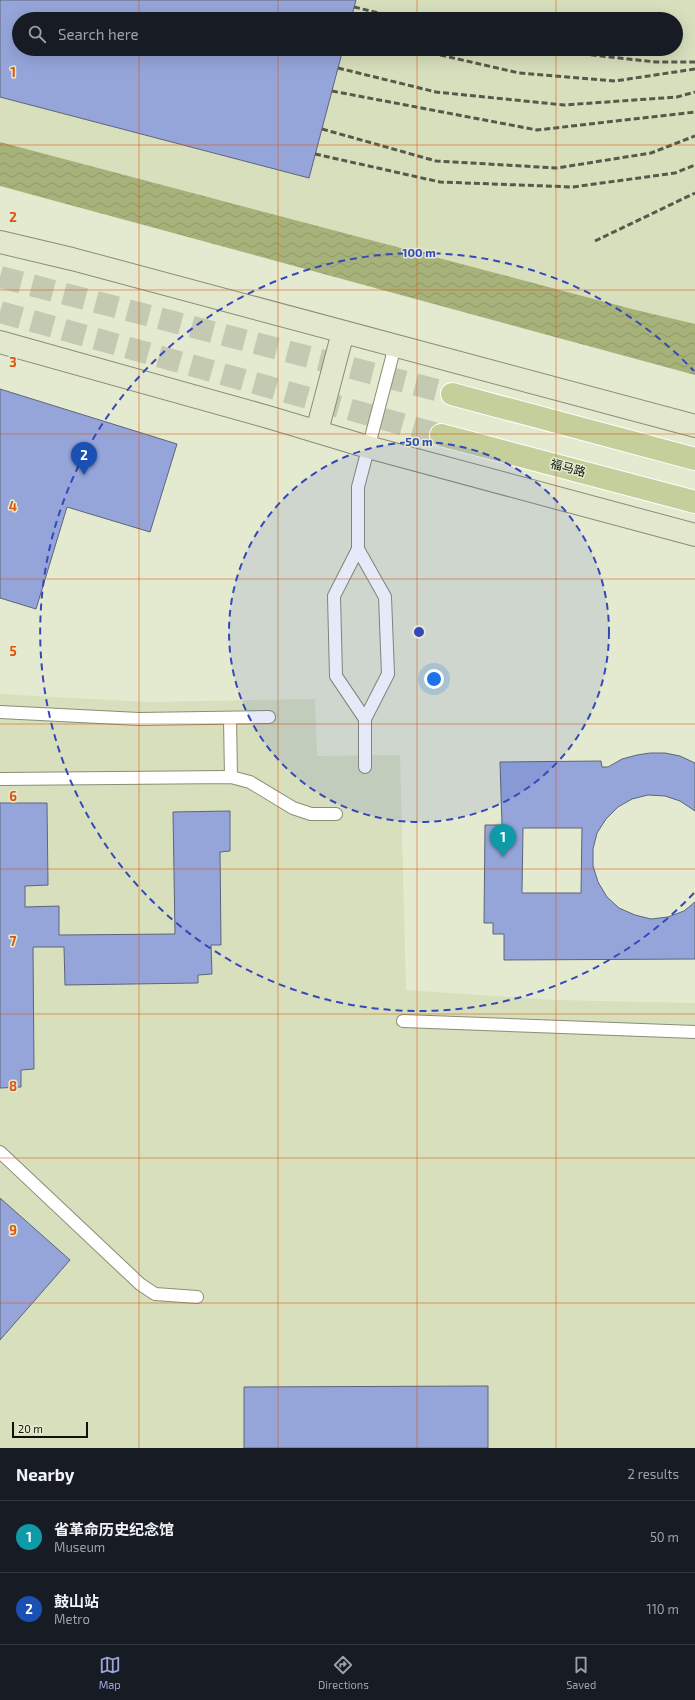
<!DOCTYPE html>
<html lang="en">
<head>
<meta charset="utf-8">
<style>
  body { margin:0; font-family:"Exo 2","Noto Sans SC",sans-serif; background:#20242c; color:#f1f3f6 }
  .scale { position:absolute; left:12px; bottom:10px; width:76px; box-sizing:border-box; padding-left:4px; border:2px solid #101209; border-top:0; font-size:11px; line-height:14px; white-space:nowrap; color:#101209; -webkit-text-stroke:3px #e4ead0; paint-order:stroke }
  .you { position:absolute; left:434px; top:679px; width:14px; height:14px; margin:-10px; border:3px solid #fff; border-radius:50%; background:#1a73e8; box-shadow:0 0 0 6px #1a73e833 }
  .badge { display:grid; place-items:center; width:26px; height:26px; border-radius:50%; background:#9ca6db; color:#fff; font-size:13px; font-weight:700 }
  .pin { position:absolute; translate:-50% -33px; filter:drop-shadow(0 1px 2px #0008) }
  .pin::after { content:''; position:absolute; top:21px; width:14px; height:12px; background:inherit; clip-path:polygon(0 0,100% 0,50% 100%) }
  .list { margin:0; padding:0; list-style:none }
  h2 { display:flex; justify-content:space-between; align-items:center; height:52px; margin:0; padding:0 16px; font-size:17px }
  h2 small { font-size:13px; font-weight:400; color:#9ea1a6 }
  .list li { display:grid; grid-template-columns:26px 1fr auto; gap:12px; align-items:center; box-sizing:border-box; height:72px; padding:0 16px; border-top:1px solid #363941 }
  .list b { display:block; font-size:15px; white-space:nowrap }
  .list p { margin:0; font-size:13px; white-space:nowrap; color:#9ea1a6 }
  .list em { font-size:13px; font-style:normal; color:#9ea1a6 }
  .icon { flex:none; width:22px; height:22px; fill:none; stroke:currentColor; stroke-width:2; stroke-linecap:round; stroke-linejoin:round }
  .map { position:relative; flex:none; width:695px; height:1448px; overflow:hidden }
  .search { position:absolute; background:#171b24; box-shadow:0 4px 16px #0002; left:12px; right:12px; top:12px; height:44px; display:flex; align-items:center; gap:10px; box-sizing:border-box; padding:0 14px; border-radius:22px; color:#9ea1a6; font-size:15px }
  .sheet { height:196px; background:#171b24 }
  nav { display:flex; justify-content:space-around; align-items:center; box-sizing:border-box; height:56px; border-top:1px solid #363941; background:#171b24; font-size:11px; color:#9ea1a6 }
  nav a { display:grid; justify-items:center; gap:2px }
  nav .on { color:#9ca6db }
  .map>svg:first-child { display:block }
</style>
</head>
<body>
<div class="map">
<svg width="695" height="1448" viewBox="0 0 695 1448">
  <defs>
    <pattern id="water-waves" width="16" height="10" patternUnits="userSpaceOnUse"><rect width="16" height="10" fill="#a6b27a"/><path d="M0 5q4-4 8 0t8 0" fill="none" stroke="#8e9868"/></pattern>
  </defs>
  <rect width="100%" height="100%" fill="#e4ead0"/>
  <g fill="#d7dfbd" fill-rule="evenodd">
    <path d="M 0,0 L 695,0 L 695,324 L 628,308 L 0,142 ZM 19,19 L 676,19 L 676,49 L 19,49 Z"/>
    <path d="M 0,694 L 147,702 L 315,699 L 317,756 L 400,755 L 406,990 L 554,1000 L 695,1003 L 695,1448 L 0,1448 Z"/>
  </g>
  <path fill="url(#water-waves)" d="M 0,142 L 628,308 L 695,324 L 695,375 L 0,186 Z"/>
  <g fill="#95a5d9" stroke="#5d647a" fill-rule="evenodd">
    <path d="M 0,0 L 356,0 L 351,19 L 19,19 L 19,49 L 343,49 L 309,178 L 0,97 Z"/>
    <path d="M 0,389 L 177,444 L 150,532 L 67,507 L 36,609 L 0,598 Z"/>
    <path d="M 650,753 L 665,753 L 680,756 L 695,763 L 695,811 L 680,801 L 665,796 L 648,795 L 632,799 L 618,807 L 606,819 L 597,833 L 593,849 L 593,866 L 598,882 L 607,897 L 619,908 L 635,915 L 651,919 L 668,917 L 684,911 L 695,902 L 695,959 L 504,960 L 504,934 L 493,934 L 493,923 L 484,923 L 485,825 L 502,825 L 500,762 L 601,761 L 602,767 L 608,767 L 622,759 L 637,755 ZM 523,828 L 582,828 L 581,893 L 522,893 Z"/>
    <path d="M 0,803 L 47,803 L 48,885 L 25,886 L 25,907 L 59,906 L 59,935 L 175,934 L 173,812 L 230,811 L 230,851 L 220,852 L 221,945 L 211,945 L 212,974 L 198,975 L 198,983 L 65,985 L 64,947 L 33,947 L 34,1069 L 21,1070 L 21,1087 L 0,1088 Z"/>
    <path d="M 0,1198 L 70,1260 L 0,1340 Z"/>
    <path d="M 488,1386 L 488,1448 L 244,1448 L 244,1387 Z"/>
  </g>
  <g fill="none" stroke-linecap="round" stroke-linejoin="round">
    <g stroke="#c4cab2" stroke-width="22" stroke-dasharray="22 11" stroke-linecap="butt">
      <path d="M 0,277 L 452,394"/>
      <path d="M 0,312 L 441,435"/>
    </g>
    <g stroke="#888e76" stroke-width="14">
      <g id="service">
        <path d="M 358,549 L 385,597 L 388,674 L 365,719 L 365,767"/>
        <path d="M 0,712 L 139,719 L 269,717"/>
        <path d="M 230,718 L 231,777"/>
        <path d="M 365,719 L 336,676 L 334,596 L 358,549 L 358,487 L 395,346"/>
        <path d="M 0,779 L 231,777 L 250,782 L 293,808 L 311,814 L 336,814"/>
        <path d="M 403,1021 L 695,1032"/>
        <path d="M 0,1152 L 140,1284 L 155,1294 L 197,1297"/>
      </g>
    </g>
    <g stroke="#888e76" stroke-width="24">
      <g id="secondary">
        <path d="M 0,242 L 72,259 L 695,426"/>
        <path d="M 0,342 L 268,417 L 368,447 L 695,535"/>
        <path d="M 317,431 L 343,332"/>
      </g>
    </g>
    <g stroke="#fff" stroke-width="24">
      <g id="primary">
        <path d="M 452,394 L 695,459"/>
        <path d="M 441,435 L 695,502"/>
      </g>
    </g>
    <use href="#service" stroke="#fff" stroke-width="12"/>
    <use href="#secondary" stroke="#e2e7cd" stroke-width="22"/>
    <use href="#primary" stroke="#c5cf9b" stroke-width="22"/>
    <g stroke="#575a4b" stroke-width="3" stroke-dasharray="6 3" stroke-linecap="butt">
      <path d="M 354,7 L 404,19"/>
      <path d="M 414,49 L 519,73 L 615,81 L 695,69"/>
      <path d="M 537,49 L 656,62 L 695,62"/>
      <path d="M 338,68 L 436,92 L 564,105 L 677,97 L 695,92"/>
      <path d="M 332,91 L 537,130 L 695,112"/>
      <path d="M 322,129 L 436,161 L 557,168 L 651,153 L 695,136"/>
      <path d="M 315,154 L 440,182 L 573,187 L 675,173 L 695,165"/>
      <path d="M 595,241 L 695,193"/>
    </g>
  </g>
  <path fill="none" stroke="#dd550c" stroke-width="1" stroke-opacity="0.55" d="M 139,0 L 139,19M 278,0 L 278,19M 417,0 L 417,19M 556,0 L 556,19M 139,49 L 139,1448M 278,49 L 278,1448M 417,49 L 417,1448M 556,49 L 556,1448M 0,145 L 695,145M 0,290 L 695,290M 0,434 L 695,434M 0,579 L 695,579M 0,724 L 695,724M 0,869 L 695,869M 0,1014 L 695,1014M 0,1158 L 695,1158M 0,1303 L 695,1303"/>
  <circle cx="419" cy="632" r="190" fill="#3548ba" fill-opacity=".12"/>
  <g fill="none" stroke="#3548ba" stroke-width="2" stroke-dasharray="7 5">
    <circle cx="419" cy="632" r="190"/>
    <path d="M694 893A379 379 0 1 1 694 371"/>
  </g>
  <g text-anchor="middle" stroke-width="3" stroke-linejoin="round" paint-order="stroke">
    <g font-size="12" fill="#101209" stroke="#e4ead0">
      <text transform="translate(568 468) rotate(15)" y="4">福马路</text>
    </g>
  </g>
  <g font-size="13" text-anchor="middle" font-weight="bold" fill="#dd550c" stroke="#e4ead0" stroke-width="3" stroke-linejoin="round" paint-order="stroke">
    <text x="13" y="77">1</text>
    <text x="13" y="222">2</text>
    <text x="13" y="367">3</text>
    <text x="13" y="511">4</text>
    <text x="13" y="656">5</text>
    <text x="13" y="801">6</text>
    <text x="13" y="946">7</text>
    <text x="13" y="1091">8</text>
    <text x="13" y="1235">9</text>
  </g>
  <circle cx="419" cy="632" r="6" fill="#3548ba" stroke="#e4ead0" stroke-width="2"/>
  <g font-size="12" text-anchor="middle" font-weight="bold" fill="#3548ba" stroke="#e4ead0" stroke-width="3" stroke-linejoin="round" paint-order="stroke">
    <text x="419" y="257">100 m</text>
    <text x="419" y="446">50 m</text>
  </g>
</svg>
<div class="scale">20 m</div>
<div class="you"></div>
<div class="pin badge" style="left:503px;top:857px;background:#0f9aa8">1</div>
<div class="pin badge" style="left:84px;top:475px;background:#1a4fb4">2</div>
<div class="search"><svg class="icon" aria-label="search" viewBox="0 0 24 24"><circle cx="10" cy="10" r="6"/><path d="M15 15l6 6"/></svg>Search here</div>
</div>
<section class="sheet">
<h2>Nearby<small>2 results</small></h2>
<ul class="list">
<li><span class="badge" style="background:#0f9aa8">1</span><div><b>省革命历史纪念馆</b><p>Museum</p></div><em>50 m</em></li>
<li><span class="badge" style="background:#1a4fb4">2</span><div><b>鼓山站</b><p>Metro</p></div><em>110 m</em></li>
</ul>
</section>
<nav>
<a class="on"><svg class="icon" aria-label="map" viewBox="0 0 24 24"><path d="M3 6l6-2 6 2 6-2v14l-6 2-6-2-6 2zM9 4v14M15 6v14"/></svg>Map</a>
<a><svg class="icon" aria-label="directions" viewBox="0 0 24 24"><path d="M12 3l9 9-9 9-9-9zM9 14v-3h6M13 9l2 2-2 2"/></svg>Directions</a>
<a><svg class="icon" aria-label="saved" viewBox="0 0 24 24"><path d="M7 4h10v16l-5-4-5 4z"/></svg>Saved</a>
</nav>
</body>
</html>
